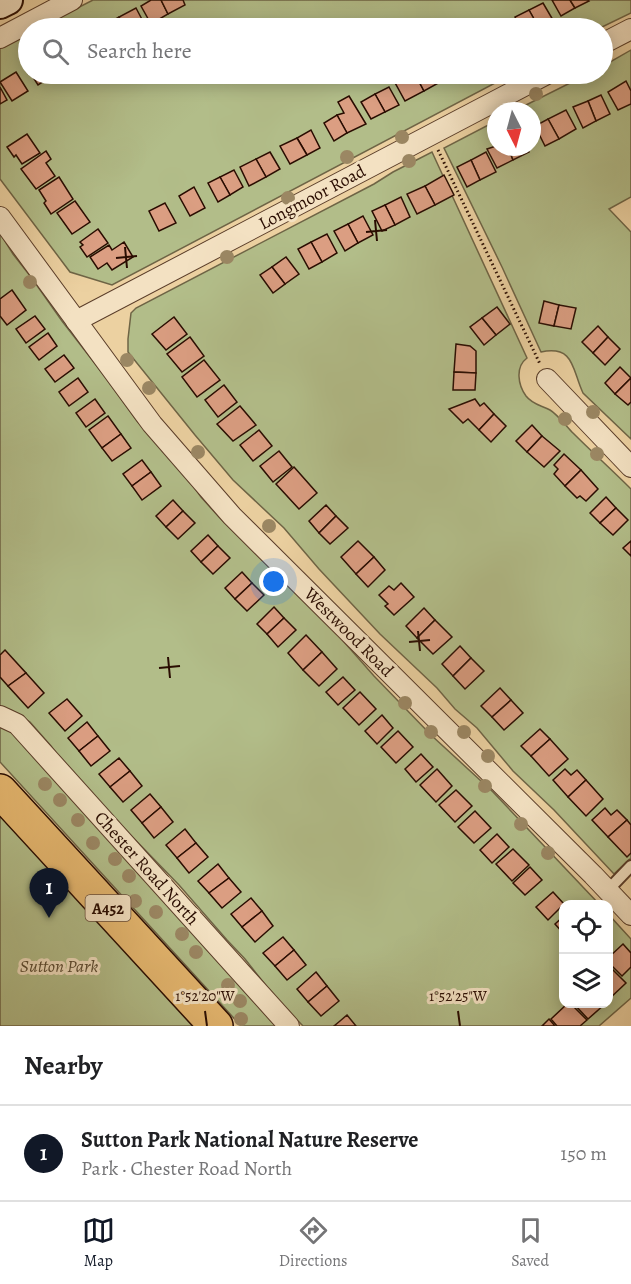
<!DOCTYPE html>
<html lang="en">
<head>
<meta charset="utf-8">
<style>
  body { margin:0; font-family:Alegreya,serif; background:#f6f6f6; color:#202124 }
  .controls { position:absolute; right:18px; bottom:18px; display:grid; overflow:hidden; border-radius:12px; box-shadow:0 3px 15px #0003 }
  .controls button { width:54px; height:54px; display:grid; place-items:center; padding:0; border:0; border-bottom:2px solid #e0e0e0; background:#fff; color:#202124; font:30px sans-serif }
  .compass { position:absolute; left:487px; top:102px; width:54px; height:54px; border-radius:50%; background:#fff; box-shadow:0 3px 15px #0003; rotate:174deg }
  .you { position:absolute; left:274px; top:582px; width:21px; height:21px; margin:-15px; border:4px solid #fff; border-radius:50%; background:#1a73e8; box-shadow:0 0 0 9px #1a73e833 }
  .badge { display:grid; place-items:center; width:39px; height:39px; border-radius:50%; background:#111827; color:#fff; font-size:20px; font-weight:700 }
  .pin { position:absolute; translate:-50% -50px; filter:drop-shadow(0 2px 3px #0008) }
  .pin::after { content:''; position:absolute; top:32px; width:21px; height:18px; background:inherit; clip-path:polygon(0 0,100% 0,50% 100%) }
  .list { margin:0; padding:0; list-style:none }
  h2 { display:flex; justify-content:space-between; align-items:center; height:78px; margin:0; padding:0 24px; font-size:26px }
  h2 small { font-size:20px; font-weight:400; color:#757577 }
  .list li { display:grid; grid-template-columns:39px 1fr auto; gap:18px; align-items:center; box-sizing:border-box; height:96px; padding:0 24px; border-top:2px solid #e0e0e0 }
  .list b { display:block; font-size:22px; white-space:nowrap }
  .list p { margin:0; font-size:20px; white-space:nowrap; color:#757577 }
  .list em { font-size:20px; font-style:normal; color:#757577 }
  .icon { flex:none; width:33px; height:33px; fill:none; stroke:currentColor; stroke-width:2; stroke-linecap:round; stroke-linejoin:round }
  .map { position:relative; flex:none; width:631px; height:1026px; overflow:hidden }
  .search { position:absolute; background:#fff; box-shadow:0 3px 15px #0003; left:18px; right:18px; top:18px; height:66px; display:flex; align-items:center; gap:15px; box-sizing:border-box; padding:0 21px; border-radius:33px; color:#757577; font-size:22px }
  .sheet { height:174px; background:#fff }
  nav { display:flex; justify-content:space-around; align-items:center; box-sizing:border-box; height:84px; border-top:2px solid #e0e0e0; background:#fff; font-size:16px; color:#757577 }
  nav a { display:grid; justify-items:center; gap:3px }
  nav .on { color:#111827 }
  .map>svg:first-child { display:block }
</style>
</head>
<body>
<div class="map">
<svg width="631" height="1026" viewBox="0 0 631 1026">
  <rect width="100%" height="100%" fill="#ecd1a1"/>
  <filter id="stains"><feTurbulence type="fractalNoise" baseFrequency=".00333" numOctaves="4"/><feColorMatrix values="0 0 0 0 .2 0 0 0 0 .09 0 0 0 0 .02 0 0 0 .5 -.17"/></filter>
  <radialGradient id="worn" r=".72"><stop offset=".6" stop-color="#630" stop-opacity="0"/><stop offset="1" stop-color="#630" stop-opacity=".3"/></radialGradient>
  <g fill="#b2bd89" stroke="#6e6445" stroke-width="1.5">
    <path d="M 93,0 L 631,0 L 631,13 L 600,28 L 38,28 Z"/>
    <path d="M 28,33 L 28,74 L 512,74 L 112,285 L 70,272 L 0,179 L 0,48 Z"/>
    <path d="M 631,50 L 631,197 L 609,209 L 631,232 L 631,439 L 583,393 C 572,370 575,345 541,352 L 502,267 L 444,148 L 496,121 L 496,147 L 532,147 L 532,111 L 514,111 L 588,74 L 602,74 L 603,66 Z"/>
    <path d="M 432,152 L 527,358 C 515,367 518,385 526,396 C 533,405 541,405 550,410 C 557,414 567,427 573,433 C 592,452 612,470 631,489 L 631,858 L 614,874 L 554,810 L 513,771 L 477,728 L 455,709 L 437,688 L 380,634 L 319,569 L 284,528 L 233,480 L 195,435 L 128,352 L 128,339 L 131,313 L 136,308 L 374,184 L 393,172 Z"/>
    <path d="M 0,233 L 13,254 L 31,277 L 62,321 L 107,379 L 137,421 L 187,477 L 201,497 L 219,517 L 323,618 L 374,676 L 431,735 L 493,792 L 599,904 L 564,904 L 564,1004 L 608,1004 L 609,915 L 631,939 L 631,998 L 599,1026 L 303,1026 L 275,997 L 245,959 L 227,940 L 179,885 L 113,817 L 64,764 L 51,746 L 30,722 L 11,710 L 0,707 Z"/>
    <path d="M 0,724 L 7,725 L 280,1026 L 241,1026 L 0,762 Z"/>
    <path d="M 0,811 L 194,1026 L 0,1026 Z"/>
  </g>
  <g fill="#db9e82" stroke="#290c01" stroke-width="1.5">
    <path d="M 151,0 L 161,0 L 168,14 L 151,24 L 141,6 Z"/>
    <path d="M 161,0 L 183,0 L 185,5 L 168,14 Z"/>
    <path d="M 552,0 L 570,0 L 575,8 L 561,16 Z"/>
    <path d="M 570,0 L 588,0 L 589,1 L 575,8 Z"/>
    <path d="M 543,3 L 553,20 L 539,28 L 529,10 Z"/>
    <path d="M 136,8 L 146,27 L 143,28 L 125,28 L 119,17 Z"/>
    <path d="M 529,10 L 539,28 L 521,28 L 515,17 Z"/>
    <path d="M 119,17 L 125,28 L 102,28 L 101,27 Z"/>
    <path d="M 16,72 L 28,91 L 12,101 L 0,82 Z"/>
    <path d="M 31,74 L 55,74 L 38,85 Z"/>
    <path d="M 403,74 L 415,74 L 424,91 L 405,101 L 393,79 Z"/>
    <path d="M 415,74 L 438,74 L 442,81 L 424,91 Z"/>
    <path d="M 446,74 L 462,74 L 450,80 Z"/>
    <path d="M 626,81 L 631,91 L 631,104 L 618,110 L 608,92 Z"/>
    <path d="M 0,87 L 7,100 L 0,104 Z"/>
    <path d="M 389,87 L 399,105 L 385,112 L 375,94 Z"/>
    <path d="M 375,94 L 385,112 L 371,119 L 361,102 Z"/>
    <path d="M 601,95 L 610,114 L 596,121 L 588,101 Z"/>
    <path d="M 349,96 L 366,124 L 347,133 L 337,115 L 344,113 L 338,102 Z"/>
    <path d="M 588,101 L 596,121 L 583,128 L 573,107 Z"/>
    <path d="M 566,110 L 576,129 L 559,139 L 548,119 Z"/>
    <path d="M 337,115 L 347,133 L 334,141 L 324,123 Z"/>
    <path d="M 548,119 L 559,139 L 545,146 L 535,126 Z"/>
    <path d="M 311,130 L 320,148 L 307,155 L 297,138 Z"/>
    <path d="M 27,134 L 40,153 L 22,164 L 16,155 L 14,157 L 7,147 Z"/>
    <path d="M 297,138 L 307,155 L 290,164 L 280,146 Z"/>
    <path d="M 496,146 L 496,147 L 508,147 L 513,160 L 497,168 L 487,149 Z"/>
    <path d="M 508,147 L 526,147 L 529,152 L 513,160 Z"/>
    <path d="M 46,151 L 51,159 L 46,163 L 55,176 L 36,189 L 21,169 Z"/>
    <path d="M 270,152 L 280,169 L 266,177 L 256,159 Z"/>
    <path d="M 486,152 L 496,172 L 480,180 L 471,160 Z"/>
    <path d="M 256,159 L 266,177 L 249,186 L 240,167 Z"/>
    <path d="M 471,160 L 480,180 L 467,187 L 457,167 Z"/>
    <path d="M 234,170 L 243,187 L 230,195 L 220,177 Z"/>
    <path d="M 444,175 L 454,195 L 435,205 L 425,186 Z"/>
    <path d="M 59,177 L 73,199 L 51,214 L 44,203 L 46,201 L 39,190 Z"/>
    <path d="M 220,177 L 230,195 L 218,202 L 208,183 Z"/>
    <path d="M 425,186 L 435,205 L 417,214 L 407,194 Z"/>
    <path d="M 194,187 L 205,208 L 190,216 L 179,196 Z"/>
    <path d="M 401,197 L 410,217 L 395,225 L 385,205 Z"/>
    <path d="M 75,201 L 90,222 L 72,234 L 57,213 Z"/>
    <path d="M 165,203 L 176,223 L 159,231 L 149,211 Z"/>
    <path d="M 385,205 L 395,225 L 382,231 L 372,211 Z"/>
    <path d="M 363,216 L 373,235 L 358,243 L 348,224 Z"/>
    <path d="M 348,224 L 358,243 L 345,251 L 334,231 Z"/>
    <path d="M 98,229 L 108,243 L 87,257 L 80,247 L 83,245 L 80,242 Z"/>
    <path d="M 327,234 L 337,253 L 322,262 L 311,242 Z"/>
    <path d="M 124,242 L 133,257 L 112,270 L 107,263 L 98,269 L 90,257 L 109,245 L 112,250 Z"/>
    <path d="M 311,242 L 322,262 L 309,269 L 298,249 Z"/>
    <path d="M 286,257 L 299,274 L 285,284 L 272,267 Z"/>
    <path d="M 272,267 L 285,284 L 273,293 L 260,275 Z"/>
    <path d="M 12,290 L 26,310 L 7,325 L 0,316 L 0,299 Z"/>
    <path d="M 544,301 L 559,305 L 554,326 L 539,323 Z"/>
    <path d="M 559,305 L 576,308 L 571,329 L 554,326 Z"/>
    <path d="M 497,307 L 510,324 L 496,335 L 482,318 Z"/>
    <path d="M 35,316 L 45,329 L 26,343 L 16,329 Z"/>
    <path d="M 174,317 L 187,334 L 166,350 L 152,334 Z"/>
    <path d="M 482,318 L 496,335 L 484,345 L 470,327 Z"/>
    <path d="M 598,326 L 608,337 L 593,353 L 582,342 Z"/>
    <path d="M 48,333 L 57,346 L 39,360 L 29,347 Z"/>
    <path d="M 190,337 L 204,356 L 182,372 L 167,354 Z"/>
    <path d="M 608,337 L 620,349 L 605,365 L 593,353 Z"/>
    <path d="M 456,344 L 470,346 L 476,351 L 476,373 L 454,372 Z"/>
    <path d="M 64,355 L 74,368 L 55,382 L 45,369 Z"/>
    <path d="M 204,360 L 220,380 L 197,397 L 182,377 Z"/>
    <path d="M 620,367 L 631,378 L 615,394 L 605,383 Z"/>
    <path d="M 454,372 L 476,373 L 475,390 L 453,390 Z"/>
    <path d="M 78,378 L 88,392 L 69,406 L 59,392 Z"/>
    <path d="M 631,378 L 631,402 L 628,405 L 615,394 Z"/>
    <path d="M 224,385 L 237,402 L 218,417 L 205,400 Z"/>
    <path d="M 95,399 L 105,413 L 86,427 L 76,413 Z"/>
    <path d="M 475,399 L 480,406 L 484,403 L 494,414 L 479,430 L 468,419 L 463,423 L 449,409 Z"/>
    <path d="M 240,406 L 256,425 L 233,441 L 217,424 Z"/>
    <path d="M 494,414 L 506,426 L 491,442 L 479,430 Z"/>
    <path d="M 108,416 L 121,434 L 102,448 L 89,430 Z"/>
    <path d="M 532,425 L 542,436 L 527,452 L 516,441 Z"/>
    <path d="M 259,430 L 272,446 L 253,461 L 240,445 Z"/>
    <path d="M 121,434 L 131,448 L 112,461 L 102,448 Z"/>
    <path d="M 542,436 L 560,451 L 544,467 L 527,452 Z"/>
    <path d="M 279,451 L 292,467 L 273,482 L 260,466 Z"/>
    <path d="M 564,454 L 581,470 L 565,486 L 554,474 L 558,469 L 554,465 Z"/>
    <path d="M 142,460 L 151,472 L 132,486 L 123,474 Z"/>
    <path d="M 294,467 L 317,493 L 299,509 L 276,484 Z"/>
    <path d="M 581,470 L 598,489 L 586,501 L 580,496 L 577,498 L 565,486 Z"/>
    <path d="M 151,472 L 161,486 L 142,500 L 132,486 Z"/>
    <path d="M 606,497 L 616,508 L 600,523 L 590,513 Z"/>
    <path d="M 173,500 L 183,511 L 166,527 L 156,516 Z"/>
    <path d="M 326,505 L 336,516 L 319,533 L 309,521 Z"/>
    <path d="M 616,508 L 628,520 L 613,535 L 600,523 Z"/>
    <path d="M 183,511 L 195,523 L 178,539 L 166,527 Z"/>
    <path d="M 336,516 L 348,528 L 330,544 L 319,533 Z"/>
    <path d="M 208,535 L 218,546 L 201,562 L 191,551 Z"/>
    <path d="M 358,541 L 374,557 L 356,574 L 341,557 Z"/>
    <path d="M 631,541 L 631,556 L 623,548 Z"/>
    <path d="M 218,546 L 230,558 L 213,574 L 201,562 Z"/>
    <path d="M 374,557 L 385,570 L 368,587 L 356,574 Z"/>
    <path d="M 242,572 L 252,583 L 235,599 L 225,588 Z"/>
    <path d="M 252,583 L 264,595 L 247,611 L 235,599 Z"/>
    <path d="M 401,583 L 414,597 L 394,615 L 385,606 L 388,604 L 379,595 L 389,586 L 394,590 Z"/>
    <path d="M 274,607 L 284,618 L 267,634 L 257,624 Z"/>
    <path d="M 424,608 L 435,620 L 417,638 L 406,626 Z"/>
    <path d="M 284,618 L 296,630 L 278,647 L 267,634 Z"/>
    <path d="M 435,620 L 452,637 L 433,654 L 417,638 Z"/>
    <path d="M 306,635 L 322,652 L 303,670 L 288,653 Z"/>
    <path d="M 460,646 L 471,658 L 453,676 L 442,664 Z"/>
    <path d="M 5,650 L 26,673 L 8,686 L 0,677 L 0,655 Z"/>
    <path d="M 322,652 L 337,669 L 319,686 L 303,670 Z"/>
    <path d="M 471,658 L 484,671 L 465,689 L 453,676 Z"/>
    <path d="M 26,673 L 44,693 L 28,708 L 8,686 Z"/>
    <path d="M 343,677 L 355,690 L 338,705 L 326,692 Z"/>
    <path d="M 500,688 L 511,700 L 492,717 L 481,706 Z"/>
    <path d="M 360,692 L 376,709 L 359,725 L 343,708 Z"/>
    <path d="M 67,699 L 82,716 L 65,731 L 49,713 Z"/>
    <path d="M 511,700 L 523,713 L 504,730 L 492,717 Z"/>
    <path d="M 382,715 L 393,728 L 377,744 L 365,731 Z"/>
    <path d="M 87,722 L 98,736 L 79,751 L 68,738 Z"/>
    <path d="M 540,729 L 550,739 L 531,756 L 521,746 Z"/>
    <path d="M 398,731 L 413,747 L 396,763 L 381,747 Z"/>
    <path d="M 98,736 L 110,751 L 91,766 L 79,751 Z"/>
    <path d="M 550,739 L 568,759 L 549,776 L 531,756 Z"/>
    <path d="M 421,754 L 433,767 L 416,782 L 405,769 Z"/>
    <path d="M 119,758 L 130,771 L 110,787 L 99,774 Z"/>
    <path d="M 437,769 L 452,786 L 436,802 L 420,785 Z"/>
    <path d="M 565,769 L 571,775 L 577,770 L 586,780 L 568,797 L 553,780 Z"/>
    <path d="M 130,771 L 142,786 L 123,802 L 110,787 Z"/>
    <path d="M 586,780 L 603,799 L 586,816 L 568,797 Z"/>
    <path d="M 456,790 L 472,806 L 455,822 L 439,805 Z"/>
    <path d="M 150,794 L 161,807 L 142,823 L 131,810 Z"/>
    <path d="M 161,807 L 173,822 L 154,838 L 142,823 Z"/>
    <path d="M 605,808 L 611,815 L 617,810 L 627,820 L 608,837 L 592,820 Z"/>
    <path d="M 475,811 L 491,828 L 474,843 L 458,827 Z"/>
    <path d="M 627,820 L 631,825 L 631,853 L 627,857 L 608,837 Z"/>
    <path d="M 185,829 L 196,843 L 177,858 L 166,845 Z"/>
    <path d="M 497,834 L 509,847 L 492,863 L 480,850 Z"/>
    <path d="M 196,843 L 208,857 L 189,873 L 177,858 Z"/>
    <path d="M 513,849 L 529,865 L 512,881 L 496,864 Z"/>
    <path d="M 218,864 L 229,878 L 209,893 L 198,881 Z"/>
    <path d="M 530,867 L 542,880 L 525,895 L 513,883 Z"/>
    <path d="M 229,878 L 241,892 L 222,908 L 209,893 Z"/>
    <path d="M 553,892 L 564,904 L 548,920 L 536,907 Z"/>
    <path d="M 251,898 L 262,911 L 242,927 L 231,914 Z"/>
    <path d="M 262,911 L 273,926 L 255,942 L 242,927 Z"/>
    <path d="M 564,916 L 564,934 L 555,924 Z"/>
    <path d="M 283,937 L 294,950 L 275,966 L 263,953 Z"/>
    <path d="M 623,944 L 631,953 L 631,967 L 622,976 L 608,962 L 608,958 Z"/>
    <path d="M 294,950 L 306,965 L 287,980 L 275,966 Z"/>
    <path d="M 608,965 L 626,983 L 608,1000 Z"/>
    <path d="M 316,972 L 327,986 L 308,1002 L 297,989 Z"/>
    <path d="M 327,986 L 339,1001 L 321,1016 L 308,1002 Z"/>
    <path d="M 567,1004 L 571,1004 L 587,1020 L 580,1026 L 557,1026 L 551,1019 Z"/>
    <path d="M 574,1004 L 605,1004 L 588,1019 Z"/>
    <path d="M 347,1015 L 356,1026 L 334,1026 L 340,1021 Z"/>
    <path d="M 549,1019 L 555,1026 L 542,1026 Z"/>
  </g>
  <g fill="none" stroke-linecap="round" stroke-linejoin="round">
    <g stroke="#5a3d29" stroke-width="14">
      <path id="lane" d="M 608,890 L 631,866"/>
    </g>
    <g stroke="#5a3d29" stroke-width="22">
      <g id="street">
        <path d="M 0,38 L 72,0"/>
        <path d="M 602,44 L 631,29"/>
        <path d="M 0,217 L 152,424 L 232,516 L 593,875 L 631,915"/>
        <path d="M 76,321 L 547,74"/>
        <path d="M 547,379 L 631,467"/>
        <path d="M 0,716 L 17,724 L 289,1026"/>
      </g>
    </g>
    <g stroke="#290c01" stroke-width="32">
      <path id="secondary" d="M 0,4 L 8,0"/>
    </g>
    <g stroke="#290c01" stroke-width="36">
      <path id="highway" d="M 0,791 L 216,1026"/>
    </g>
    <path stroke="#290c01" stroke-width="3" stroke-dasharray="1.5 3" stroke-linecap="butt" d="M 438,150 L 540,364"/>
    <use href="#lane" stroke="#f3e1c2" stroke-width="10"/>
    <use href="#street" stroke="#f3e1c2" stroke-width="20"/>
    <use href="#secondary" stroke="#f3e1c2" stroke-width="28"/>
    <use href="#highway" stroke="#e6b870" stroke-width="33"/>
  </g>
  <g fill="#9b8763">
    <circle cx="536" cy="94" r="7"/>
    <circle cx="402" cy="137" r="7"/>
    <circle cx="347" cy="157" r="7"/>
    <circle cx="409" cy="161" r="7"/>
    <circle cx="288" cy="198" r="7"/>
    <circle cx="227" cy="257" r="7"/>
    <circle cx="30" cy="282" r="7"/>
    <circle cx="127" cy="360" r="7"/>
    <circle cx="149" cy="388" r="7"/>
    <circle cx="593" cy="412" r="7"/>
    <circle cx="565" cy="419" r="7"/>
    <circle cx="198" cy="452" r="7"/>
    <circle cx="597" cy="454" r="7"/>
    <circle cx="269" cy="526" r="7"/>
    <circle cx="405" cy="703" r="7"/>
    <circle cx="431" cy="732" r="7"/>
    <circle cx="464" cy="732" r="7"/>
    <circle cx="488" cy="756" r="7"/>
    <circle cx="45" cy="784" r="7"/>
    <circle cx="485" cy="786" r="7"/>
    <circle cx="60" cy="800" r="7"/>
    <circle cx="78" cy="820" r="7"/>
    <circle cx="521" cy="824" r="7"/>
    <circle cx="93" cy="843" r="7"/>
    <circle cx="548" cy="853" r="7"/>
    <circle cx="115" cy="859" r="7"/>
    <circle cx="129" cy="876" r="7"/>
    <circle cx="135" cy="901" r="7"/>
    <circle cx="156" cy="912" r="7"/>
    <circle cx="182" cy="934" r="7"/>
    <circle cx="196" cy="952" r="7"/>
    <circle cx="228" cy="985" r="7"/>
    <circle cx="240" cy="1001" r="7"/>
    <circle cx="241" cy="1019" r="7"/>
  </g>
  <path fill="none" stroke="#290c01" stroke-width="2" d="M 375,220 L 377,241M 366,232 L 387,230M 125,247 L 127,268M 116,258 L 137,256M 418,631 L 420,651M 409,642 L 430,640M 168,657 L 170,678M 159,668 L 180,666M 205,1011 L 207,1026M 458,1011 L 460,1026"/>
  <g text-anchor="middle" stroke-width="6" stroke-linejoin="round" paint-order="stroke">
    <rect fill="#f3e1c2" stroke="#664c3b" stroke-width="1.5" x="85.5" y="895" width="45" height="26" rx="4.5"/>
    <g font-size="16" font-weight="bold" fill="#290c01">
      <text x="108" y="914">A452</text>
    </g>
    <g font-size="18" fill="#290c01" stroke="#f3e1c2">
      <text transform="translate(312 197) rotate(-28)" y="6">Longmoor Road</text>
      <text transform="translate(349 632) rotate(45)" y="6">Westwood Road</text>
      <text transform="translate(147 868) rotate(48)" y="6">Chester Road North</text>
    </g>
    <g font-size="18" font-style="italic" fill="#594a31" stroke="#f3e1c2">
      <text x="59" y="972">Sutton Park</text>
    </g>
  </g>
  <g font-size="15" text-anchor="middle" fill="#290c01" stroke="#f3e1c2" stroke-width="6" stroke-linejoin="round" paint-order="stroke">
    <text x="205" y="1001">1°52'20"W</text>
    <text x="458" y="1001">1°52'25"W</text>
  </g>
  <rect width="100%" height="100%" filter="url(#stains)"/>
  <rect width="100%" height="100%" fill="url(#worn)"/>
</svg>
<div class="controls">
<button><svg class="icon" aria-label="locate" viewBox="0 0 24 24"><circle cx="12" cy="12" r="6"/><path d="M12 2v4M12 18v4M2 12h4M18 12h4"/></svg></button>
<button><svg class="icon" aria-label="layers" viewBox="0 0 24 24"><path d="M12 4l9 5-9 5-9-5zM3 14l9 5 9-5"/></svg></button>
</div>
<svg class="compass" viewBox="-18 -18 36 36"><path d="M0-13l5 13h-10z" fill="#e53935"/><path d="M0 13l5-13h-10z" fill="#757577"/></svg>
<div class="you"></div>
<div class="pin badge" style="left:49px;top:918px">1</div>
<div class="search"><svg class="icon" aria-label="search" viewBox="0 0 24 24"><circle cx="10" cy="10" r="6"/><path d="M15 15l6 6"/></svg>Search here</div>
</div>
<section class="sheet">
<h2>Nearby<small></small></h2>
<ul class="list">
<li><span class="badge">1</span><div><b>Sutton Park National Nature Reserve</b><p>Park · Chester Road North</p></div><em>150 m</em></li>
</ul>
</section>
<nav>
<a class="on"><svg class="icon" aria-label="map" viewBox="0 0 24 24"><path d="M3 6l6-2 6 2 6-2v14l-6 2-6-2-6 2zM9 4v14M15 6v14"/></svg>Map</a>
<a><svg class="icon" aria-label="directions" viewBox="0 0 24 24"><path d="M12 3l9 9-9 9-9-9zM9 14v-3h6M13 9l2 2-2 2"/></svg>Directions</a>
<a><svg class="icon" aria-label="saved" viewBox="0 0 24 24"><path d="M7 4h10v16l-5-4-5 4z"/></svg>Saved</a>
</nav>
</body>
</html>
